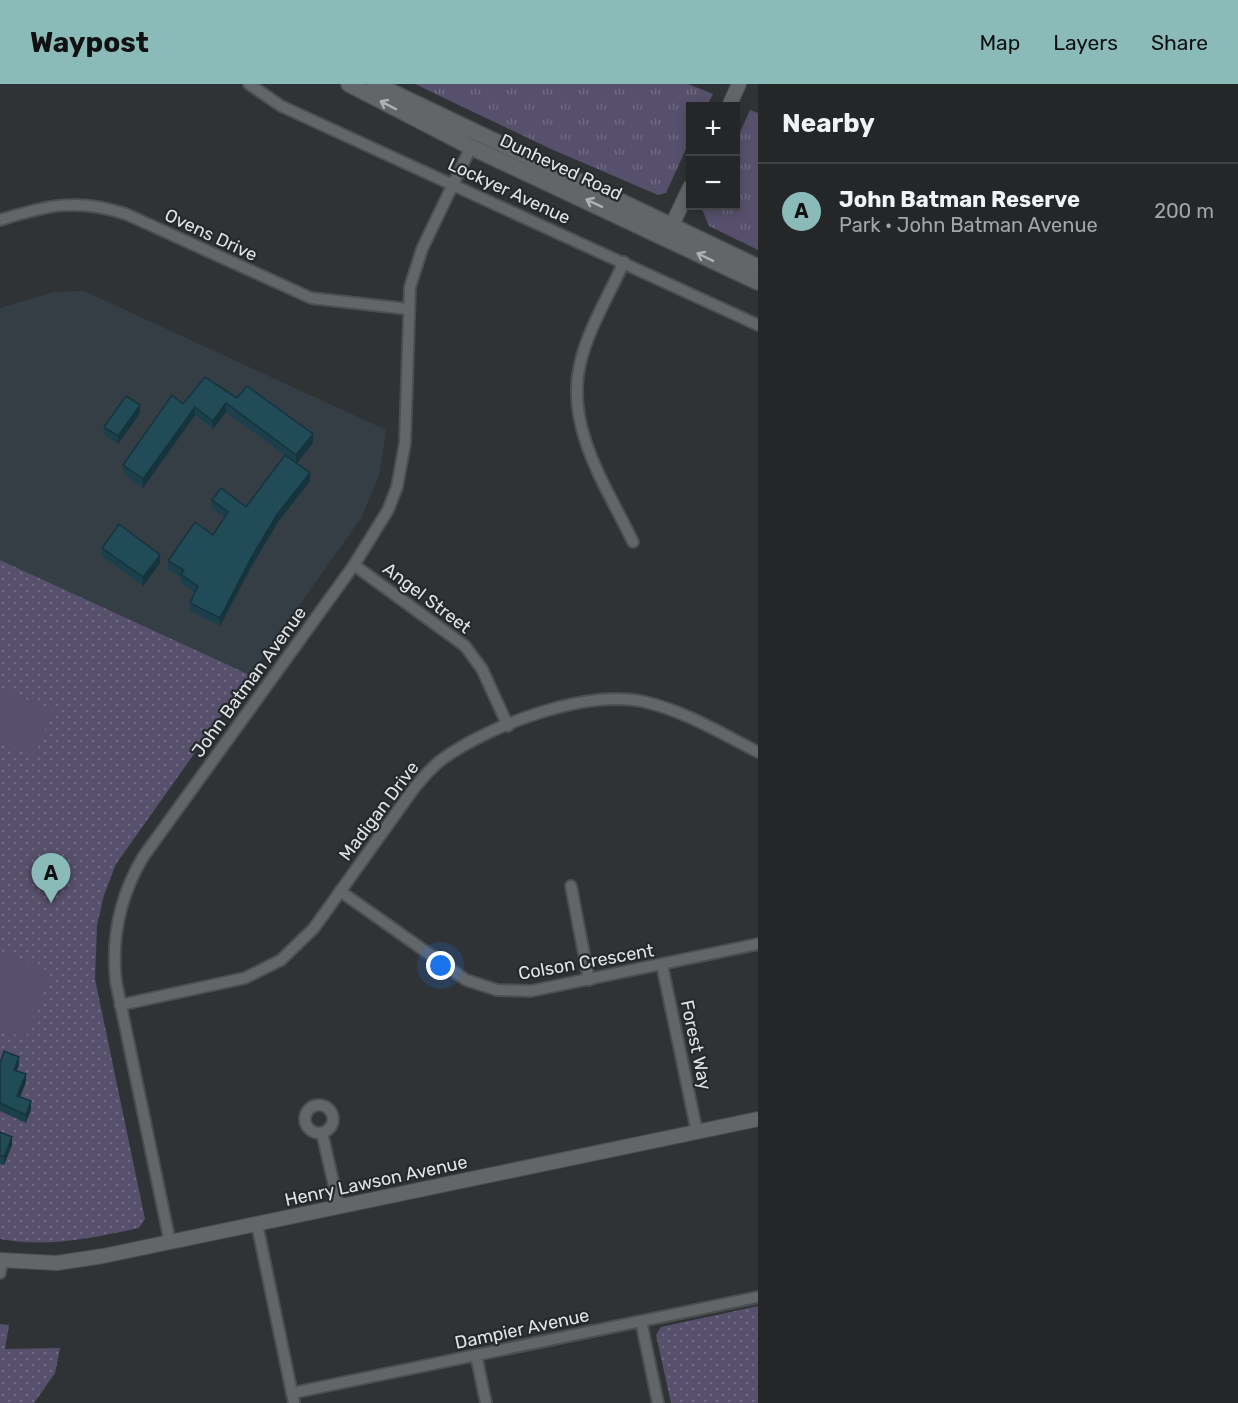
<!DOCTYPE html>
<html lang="en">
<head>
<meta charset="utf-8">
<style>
  body { margin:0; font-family:Rubik,sans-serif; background:#2c2e30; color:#f1f3f6 }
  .controls { position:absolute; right:18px; top:18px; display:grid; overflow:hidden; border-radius:0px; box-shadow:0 3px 9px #0003 }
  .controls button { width:54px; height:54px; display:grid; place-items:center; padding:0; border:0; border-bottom:2px solid #414345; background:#242628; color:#f1f3f6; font:30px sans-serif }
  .you { position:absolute; left:441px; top:882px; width:21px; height:21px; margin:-15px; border:4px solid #fff; border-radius:50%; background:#1a73e8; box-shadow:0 0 0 9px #1a73e833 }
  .badge { display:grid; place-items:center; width:39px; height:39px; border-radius:50%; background:#8bbbb9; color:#111; font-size:20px; font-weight:700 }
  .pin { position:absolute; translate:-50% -50px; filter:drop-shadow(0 2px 3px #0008) }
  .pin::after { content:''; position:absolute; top:32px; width:21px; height:18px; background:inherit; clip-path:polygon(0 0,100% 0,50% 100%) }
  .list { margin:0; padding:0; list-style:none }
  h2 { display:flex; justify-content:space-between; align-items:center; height:78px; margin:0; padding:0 24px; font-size:26px }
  h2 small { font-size:20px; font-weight:400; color:#a3a5a8 }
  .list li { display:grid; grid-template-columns:39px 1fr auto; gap:18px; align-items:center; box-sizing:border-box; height:96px; padding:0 24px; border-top:2px solid #414345 }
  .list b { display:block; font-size:22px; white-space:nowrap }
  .list p { margin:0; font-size:20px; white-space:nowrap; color:#a3a5a8 }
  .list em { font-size:20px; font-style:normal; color:#a3a5a8 }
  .map { position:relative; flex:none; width:758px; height:1319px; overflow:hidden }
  header { display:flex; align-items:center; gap:36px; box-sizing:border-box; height:84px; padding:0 30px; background:#8bbbb9; color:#111 }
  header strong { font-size:28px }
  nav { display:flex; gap:33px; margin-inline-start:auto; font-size:21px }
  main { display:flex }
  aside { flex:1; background:#242628 }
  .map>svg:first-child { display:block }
</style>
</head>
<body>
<header>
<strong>Waypost</strong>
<nav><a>Map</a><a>Layers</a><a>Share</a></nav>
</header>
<main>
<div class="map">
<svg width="758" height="1319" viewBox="0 0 758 1319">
  <defs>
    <pattern id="grass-tufts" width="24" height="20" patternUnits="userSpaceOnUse" patternTransform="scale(1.5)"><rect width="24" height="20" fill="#57506c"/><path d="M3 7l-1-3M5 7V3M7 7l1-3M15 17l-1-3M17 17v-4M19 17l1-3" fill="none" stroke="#6f6981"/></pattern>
    <pattern id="park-dots" width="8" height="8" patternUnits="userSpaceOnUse" patternTransform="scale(1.5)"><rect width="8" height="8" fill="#57506c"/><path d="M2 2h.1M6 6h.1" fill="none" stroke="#6f6981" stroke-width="1.8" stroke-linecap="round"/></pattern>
  </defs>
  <rect width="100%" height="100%" fill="#303336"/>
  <path fill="#363e45" d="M 84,207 L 386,346 L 379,392 L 361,434 L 250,591 L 0,476 L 0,224 L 54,208 Z"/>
  <g fill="url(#grass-tufts)">
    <path d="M 415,0 L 688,0 L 713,10 L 707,22 L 690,22 L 690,56 L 666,109 L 658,111 L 551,65 Z"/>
    <path d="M 750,26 L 758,29 L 758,166 L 709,142 L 702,125 L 704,122 L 736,122 L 736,57 Z"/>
  </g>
  <g fill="url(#park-dots)">
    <path d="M 0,476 L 250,591 L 116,780 L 104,811 L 97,841 L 95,895 L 145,1135 L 139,1144 C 92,1154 48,1164 0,1155 Z"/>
    <path d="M 758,1222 L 758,1319 L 671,1319 L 656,1251 L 661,1243 Z"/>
    <path d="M 0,1240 L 9,1241 L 5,1265 L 60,1264 L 55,1289 L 34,1319 L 0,1319 Z"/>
  </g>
  <g fill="#57506c">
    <path d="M 0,604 L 53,627 L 34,672 L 0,657 Z"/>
    <path d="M 0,867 L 51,888 L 25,955 L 0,944 Z"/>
  </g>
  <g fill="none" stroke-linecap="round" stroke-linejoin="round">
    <g stroke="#4c4f51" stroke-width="14">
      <g id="minor">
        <path d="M 249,0 L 281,22 L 758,241"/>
        <path d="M 0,136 C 48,121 77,114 126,130 L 311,214 L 408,225"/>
        <path d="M 624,178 C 609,211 588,245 580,280 C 565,344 607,403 633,458"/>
        <path d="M 354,481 L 465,562 L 482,585 L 508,642"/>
        <path d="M 571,802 L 589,896"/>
        <path d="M 340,807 L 466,896 L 497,906 L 531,907 L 758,860"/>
        <path d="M 662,881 L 697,1048"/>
        <path d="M 120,921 L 245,894 L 281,876 L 314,844 L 415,703 C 424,693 432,682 444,674 C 492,640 587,605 645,618 C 685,627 722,650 758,668"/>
        <circle cx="319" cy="1035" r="14"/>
        <path d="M 322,1049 L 339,1123"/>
        <path d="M 257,1140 L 294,1319"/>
        <path d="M 170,1158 L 116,898 C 111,853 120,812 143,773 L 354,481 L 388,426 L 397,403 L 405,359 L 410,203 L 422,165 L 471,63"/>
        <path d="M 0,1189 L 2,1176"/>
        <path d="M 641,1237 L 658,1319"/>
        <path d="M 476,1271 L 486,1319"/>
        <path d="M 292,1309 L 758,1213"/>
      </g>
    </g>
    <g stroke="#4c4f51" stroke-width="16">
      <g id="tertiary">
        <path d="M 729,22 L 739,0"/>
        <path d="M 672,141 L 690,103"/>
        <path d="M 0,1176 L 57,1179 L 103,1172 L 758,1035"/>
      </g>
    </g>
    <g stroke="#4c4f51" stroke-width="18">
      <g id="secondary">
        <path d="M 349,0 L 471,63 L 758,198"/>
        <path d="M 375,0 L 758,183"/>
      </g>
    </g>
    <use href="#minor" stroke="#626669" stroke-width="10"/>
    <use href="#tertiary" stroke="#626669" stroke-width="14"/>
    <use href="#secondary" stroke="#626669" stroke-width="15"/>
  </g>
  <g fill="#1c404b">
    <path d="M 237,314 L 313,359 L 297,379 L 310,397 L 278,438 L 251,483 L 220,542 L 190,527 L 190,519 L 195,509 L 181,499 L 181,493 L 168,486 L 168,477 L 213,451 L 225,434 L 212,424 L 212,416 L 246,423 L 285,371 L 226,328 L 213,345 L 195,331 L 143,404 L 123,389 L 123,381 L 183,320 Z"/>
    <path d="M 140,329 L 118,360 L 104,351 L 104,343 Z"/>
    <path d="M 102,464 L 160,479 L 143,502 L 102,472 Z"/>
    <path d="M 0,979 L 19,981 L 16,987 L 26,998 L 20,1013 L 31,1025 L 26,1039 L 0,1027 Z"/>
    <path d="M 0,1048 L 12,1061 L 4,1081 L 0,1080 Z"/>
  </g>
  <g fill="#16343d">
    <path d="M 226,319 L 226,328 L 213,345 L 213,337 Z"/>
    <path d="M 140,321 L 140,329 L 118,360 L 118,352 Z"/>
    <path d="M 195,323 L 195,331 L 143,404 L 143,395 Z"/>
    <path d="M 313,350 L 313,359 L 296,380 L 296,371 Z"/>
    <path d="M 310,389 L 310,397 L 278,438 L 251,483 L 220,542 L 220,534 L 251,474 L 278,429 Z"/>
    <path d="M 160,471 L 160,479 L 143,502 L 143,493 Z"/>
    <path d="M 19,973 L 19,981 L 14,993 L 14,986 Z"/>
    <path d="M 26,990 L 26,998 L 17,1020 L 17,1012 Z"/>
    <path d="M 31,1017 L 31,1025 L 26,1039 L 26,1031 Z"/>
    <path d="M 12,1053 L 12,1061 L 4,1081 L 4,1073 Z"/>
  </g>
  <g fill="#204b57" stroke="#16343d" stroke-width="1.5">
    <path d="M 205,293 L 237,314 L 247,302 L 313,350 L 296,371 L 226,319 L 213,337 L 195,323 L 143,395 L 123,381 L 172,311 L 183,320 Z"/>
    <path d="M 126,312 L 140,321 L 118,352 L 104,343 Z"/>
    <path d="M 285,371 L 310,389 L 278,429 L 251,474 L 220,534 L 190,519 L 198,502 L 181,491 L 184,486 L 168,477 L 195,438 L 213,451 L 228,428 L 212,416 L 221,404 L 246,423 Z"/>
    <path d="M 119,440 L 160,471 L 143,493 L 102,464 Z"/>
    <path d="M 4,967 L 19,973 L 14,986 L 26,990 L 17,1012 L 31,1017 L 26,1031 L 0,1019 L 0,979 Z"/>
    <path d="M 0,1048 L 12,1053 L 4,1073 L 0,1071 Z"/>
  </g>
  <defs><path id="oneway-shaft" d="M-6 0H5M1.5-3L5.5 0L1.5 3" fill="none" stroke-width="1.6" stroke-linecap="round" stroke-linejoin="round" transform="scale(1.5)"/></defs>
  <g stroke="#aeb1b3">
    <use href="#oneway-shaft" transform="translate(388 21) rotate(-153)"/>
    <use href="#oneway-shaft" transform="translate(594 119) rotate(-155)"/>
    <use href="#oneway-shaft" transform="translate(705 173) rotate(-154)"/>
  </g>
  <g text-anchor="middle" stroke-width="4.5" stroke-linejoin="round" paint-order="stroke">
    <g font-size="18" fill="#e1e3e5" stroke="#26292c">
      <text transform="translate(561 83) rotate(25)" y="6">Dunheved Road</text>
      <text transform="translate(509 107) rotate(25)" y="6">Lockyer Avenue</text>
      <text transform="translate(211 151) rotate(25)" y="6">Ovens Drive</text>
      <text transform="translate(427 514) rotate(37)" y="6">Angel Street</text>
      <text transform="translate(249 598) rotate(-54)" y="6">John Batman Avenue</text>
      <text transform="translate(379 727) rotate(-53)" y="6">Madigan Drive</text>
      <text transform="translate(586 878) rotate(-10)" y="6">Colson Crescent</text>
      <text transform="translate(696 961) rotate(78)" y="6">Forest Way</text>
      <text transform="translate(376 1097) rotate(-12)" y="6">Henry Lawson Avenue</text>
      <text transform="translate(522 1245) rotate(-12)" y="6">Dampier Avenue</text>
    </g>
  </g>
</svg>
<div class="controls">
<button>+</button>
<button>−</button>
</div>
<div class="you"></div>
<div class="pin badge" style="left:51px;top:819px">A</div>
</div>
<aside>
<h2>Nearby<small></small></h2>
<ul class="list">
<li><span class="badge">A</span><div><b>John Batman Reserve</b><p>Park · John Batman Avenue</p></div><em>200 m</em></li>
</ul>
</aside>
</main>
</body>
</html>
